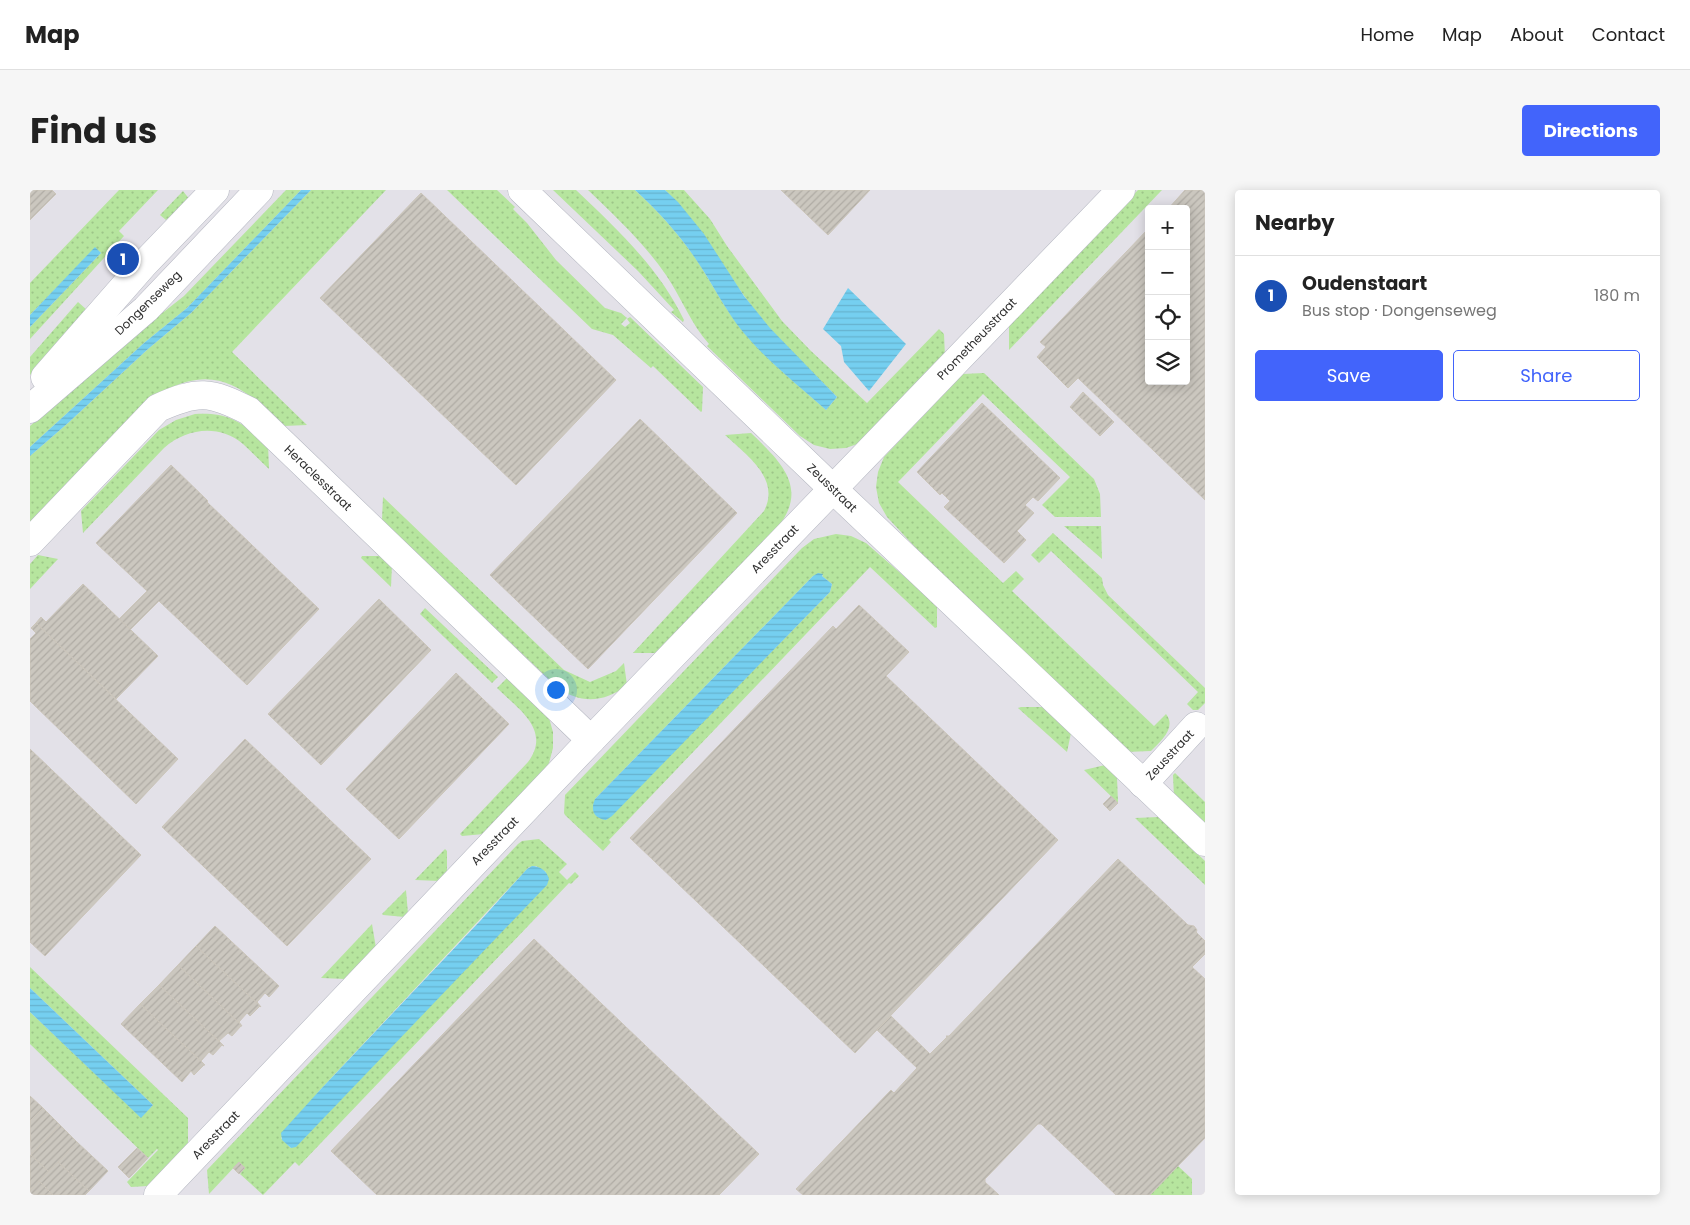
<!DOCTYPE html>
<html lang="en">
<head>
<meta charset="utf-8">
<style>
  body { margin:0; font-family:Poppins,sans-serif; background:#f6f6f6; color:#222 }
  .controls { position:absolute; right:15px; top:15px; display:grid; overflow:hidden; border-radius:5px; box-shadow:0 2px 12px #0003 }
  .controls button { width:45px; height:45px; display:grid; place-items:center; padding:0; border:0; border-bottom:1px solid #e0e0e0; background:#fff; color:#222; font:25px sans-serif }
  .you { position:absolute; left:525px; top:499px; width:18px; height:18px; margin:-12px; border:4px solid #fff; border-radius:50%; background:#1a73e8; box-shadow:0 0 0 8px #1a73e833 }
  .badge { display:grid; place-items:center; width:32px; height:32px; border-radius:50%; background:#4264fb; color:#fff; font-size:16px; font-weight:700 }
  .pin { position:absolute; translate:-50% -50%; border:2px solid #fff; box-shadow:0 1px 5px #0006 }
  .list { margin:0; padding:0; list-style:none }
  h2 { display:flex; justify-content:space-between; align-items:center; height:65px; margin:0; padding:0 20px; font-size:21px }
  h2 small { font-size:16px; font-weight:400; color:#767676 }
  .list li { display:grid; grid-template-columns:32px 1fr auto; gap:15px; align-items:center; box-sizing:border-box; height:80px; padding:0 20px; border-top:1px solid #e0e0e0 }
  .list b { display:block; font-size:19px; white-space:nowrap }
  .list p { margin:0; font-size:16px; white-space:nowrap; color:#767676 }
  .list em { font-size:16px; font-style:normal; color:#767676 }
  .actions { display:flex; gap:10px; padding:15px 20px }
  .actions a { flex:1; padding:11px 0; border:1px solid #4264fb; border-radius:5px; text-align:center; font-size:18px; color:#4264fb }
  .actions .main { background:#4264fb; color:#fff }
  .icon { flex:none; width:28px; height:28px; fill:none; stroke:currentColor; stroke-width:2; stroke-linecap:round; stroke-linejoin:round }
  .map { position:relative; flex:none; width:1175px; height:1005px; overflow:hidden; border-radius:5px }
  header { display:flex; align-items:center; gap:30px; box-sizing:border-box; height:70px; padding:0 25px; background:#fff; border-bottom:1px solid #e0e0e0 }
  header strong { font-size:24px }
  nav { display:flex; gap:28px; margin-inline-start:auto; font-size:18px }
  .intro { display:flex; align-items:center; justify-content:space-between; box-sizing:border-box; height:120px; padding:0 30px }
  h1 { margin:0; font-size:35px }
  .button { padding:12px 22px; border-radius:5px; background:#4264fb; color:#fff; font-size:18px; font-weight:700 }
  main { display:flex; gap:30px; padding:0 30px }
  aside { flex:1; background:#fff; border-radius:5px; box-shadow:0 2px 12px #0003 }
  .map>svg:first-child { display:block }
</style>
</head>
<body>
<header>
<strong>Map</strong>
<nav><a>Home</a><a>Map</a><a>About</a><a>Contact</a></nav>
</header>
<div class="intro"><h1>Find us</h1><a class="button">Directions</a></div>
<main>
<div class="map">
<svg width="1175" height="1005" viewBox="0 0 1175 1005">
  <defs>
    <pattern id="grass-dots" width="8" height="8" patternUnits="userSpaceOnUse" patternTransform="scale(1.25)"><rect width="8" height="8" fill="#b6e59e"/><path d="M2 2h.1M6 6h.1" fill="none" stroke="#9dc588" stroke-width="1.8" stroke-linecap="round"/></pattern>
    <pattern id="water-rules" width="6" height="5" patternUnits="userSpaceOnUse" patternTransform="scale(1.25)"><rect width="6" height="5" fill="#75cff0"/><path d="M0 2.5h6" fill="none" stroke="#66b2ce"/></pattern>
    <pattern id="building-hatch" width="6" height="6" patternUnits="userSpaceOnUse" patternTransform="scale(1.25)"><rect width="6" height="6" fill="#cbc7bf"/><path d="M-1 1l2-2M0 6l6-6M5 7l2-2" fill="none" stroke="#afaba4"/></pattern>
  </defs>
  <rect width="100%" height="100%" fill="#efe9e1"/>
  <path fill="#e3e1e8" fill-rule="evenodd" d="M 0,0 L 1175,0 L 1175,1005 L 0,1005 ZM 1119,19 L 1156,19 L 1156,191 L 1119,191 Z"/>
  <g fill="url(#grass-dots)" fill-rule="evenodd">
    <path d="M 89,0 L 128,0 L 89,41 L 94,46 L 0,149 L 0,137 L 71,63 L 65,58 L 0,125 L 0,93 Z"/>
    <path d="M 256,0 L 271,0 L 157,118 L 114,153 L 0,257 L 0,236 L 107,143 L 154,106 Z"/>
    <path d="M 281,0 L 356,0 L 202,162 L 277,235 L 254,236 C 217,201 189,173 136,200 L 0,339 L 0,266 L 38,233 L 118,159 L 161,123 Z"/>
    <path d="M 417,0 L 467,0 L 485,17 L 483,19 L 497,33 L 526,70 L 575,118 L 591,123 L 597,128 L 591,134 L 595,137 L 600,133 L 597,129 L 600,127 L 673,197 L 672,221 L 671,222 L 623,176 L 621,178 L 583,145 L 562,139 Z"/>
    <path d="M 523,0 L 546,0 C 587,39 629,78 654,130 L 653,132 L 641,122 L 644,120 L 608,81 Z"/>
    <path d="M 558,0 L 605,0 C 628,21 649,44 666,69 C 682,93 694,118 712,140 C 736,170 767,194 796,220 L 807,207 C 780,179 750,153 726,122 C 695,82 672,36 635,0 L 654,0 L 680,29 L 697,56 L 752,131 L 781,161 L 837,213 L 909,139 L 914,144 L 915,167 L 830,253 L 816,258 L 800,259 L 784,255 L 770,246 L 677,156 L 679,154 C 661,134 651,107 636,85 C 614,53 586,27 558,0 Z"/>
    <path d="M 1108,0 L 1132,0 L 979,160 L 979,135 Z"/>
    <path d="M 153,1 L 160,10 L 136,30 L 130,25 Z"/>
    <path d="M 48,112 L 57,120 L 55,128 L 0,185 L 0,167 Z"/>
    <path d="M 954,183 L 1064,289 L 1070,304 L 1071,327 L 1025,327 L 1012,315 L 1040,287 L 953,204 L 868,292 L 973,393 L 986,381 L 994,389 L 982,401 L 1124,536 L 1136,524 C 1147,538 1130,552 1121,561 L 1096,562 L 914,388 L 857,327 L 849,313 L 846,297 L 848,282 L 854,267 L 933,184 Z"/>
    <path d="M 165,224 C 200,222 212,233 238,254 L 239,279 C 230,271 222,262 213,254 C 189,234 157,238 134,258 L 53,343 L 51,321 L 129,240 L 146,230 Z"/>
    <path d="M 721,243 C 750,271 780,298 747,338 L 627,463 L 603,463 L 734,321 C 751,288 716,265 695,245 Z"/>
    <path d="M 353,307 L 534,480 L 560,492 L 586,481 L 594,473 L 597,495 C 575,513 549,514 527,497 L 352,330 Z"/>
    <path d="M 1034,336 L 1071,336 L 1072,369 Z"/>
    <path d="M 1023,343 L 1072,388 L 1073,395 L 1078,405 L 1175,498 L 1175,513 L 1168,520 L 1163,520 L 1157,514 L 1168,502 L 1021,361 L 1009,373 L 1001,365 Z"/>
    <path d="M 806,344 L 821,346 L 836,353 L 907,415 L 907,437 L 905,438 L 840,377 L 579,650 L 581,652 L 573,661 L 535,625 L 534,623 L 535,605 L 772,358 L 784,349 ZM 793,385 L 792,386 L 802,394 L 800,402 L 576,630 L 565,609 L 783,386 Z"/>
    <path d="M 8,365 L 28,369 L 0,399 L 0,374 Z"/>
    <path d="M 332,366 L 354,366 L 362,374 L 361,397 L 331,368 Z"/>
    <path d="M 395,418 L 468,487 L 462,493 L 390,424 Z"/>
    <path d="M 479,486 L 519,528 L 523,542 L 523,558 L 519,573 L 515,579 L 454,644 L 432,646 L 430,644 L 498,572 C 522,540 488,519 467,498 Z"/>
    <path d="M 991,517 L 1013,517 L 1041,543 L 1037,562 L 988,518 Z"/>
    <path d="M 1075,575 L 1087,587 L 1088,613 L 1054,580 Z"/>
    <path d="M 1145,583 L 1175,612 L 1175,637 L 1144,608 L 1143,585 Z"/>
    <path d="M 1129,627 L 1175,671 L 1175,695 L 1105,628 Z"/>
    <path d="M 509,649 L 537,674 L 529,682 L 537,690 L 545,682 L 549,686 L 541,694 L 539,693 L 269,976 L 265,972 L 233,1005 L 210,984 L 215,978 L 209,972 L 179,1004 L 177,980 L 488,654 L 492,651 ZM 506,676 L 516,682 L 261,958 L 251,948 L 290,900 L 499,677 Z"/>
    <path d="M 415,659 L 417,661 L 417,683 L 410,691 L 385,690 Z"/>
    <path d="M 376,700 L 378,724 L 375,727 L 353,725 L 352,724 Z"/>
    <path d="M 342,734 L 346,758 L 315,789 L 291,788 Z"/>
    <path d="M 0,777 L 158,928 L 158,954 L 118,996 L 101,997 L 97,992 L 128,960 L 127,959 L 118,968 L 0,854 L 0,822 L 111,927 L 123,915 L 0,798 Z"/>
    <path d="M 1148,976 L 1162,989 L 1162,1005 L 1120,1005 Z"/>
  </g>
  <g fill="url(#water-rules)">
    <path d="M 271,0 L 281,0 L 161,123 L 118,159 L 38,233 L 0,266 L 0,257 L 114,153 L 157,118 Z"/>
    <path d="M 605,0 L 635,0 L 648,12 L 674,44 L 714,106 L 740,138 L 807,207 L 796,220 C 768,195 737,171 713,142 C 694,119 682,92 665,68 C 648,43 628,21 605,0 Z"/>
    <path d="M 65,57 L 71,63 L 0,137 L 0,125 Z"/>
    <path d="M 818,98 L 876,154 L 839,201 L 814,172 L 811,156 L 793,139 Z"/>
    <path d="M 788,383 L 793,384 L 792,386 L 802,394 L 800,402 L 582,626 L 576,630 C 564,628 560,621 565,609 L 783,386 Z"/>
    <path d="M 502,676 C 510,676 517,681 519,689 L 517,695 L 266,957 L 261,958 L 252,950 L 251,943 L 290,900 L 451,730 L 497,679 Z"/>
    <path d="M 0,798 L 123,915 L 111,928 L 0,822 Z"/>
  </g>
  <g fill="url(#building-hatch)" stroke="#cbc5ba">
    <path d="M 0,0 L 22,0 L 26,4 L 0,30 Z"/>
    <path d="M 751,0 L 840,0 L 798,45 Z"/>
    <path d="M 1155,0 L 1175,0 L 1175,310 L 1048,188 L 1038,198 L 1007,167 L 1016,157 L 1010,152 L 1119,38 L 1119,191 L 1156,191 L 1156,19 L 1138,19 Z"/>
    <path d="M 391,3 L 586,190 L 486,295 L 290,108 Z"/>
    <path d="M 1053,202 L 1084,232 L 1070,246 L 1040,217 Z"/>
    <path d="M 952,213 L 1030,288 L 1008,311 L 1003,307 L 995,315 L 1004,323 L 987,341 L 996,350 L 974,373 L 914,317 L 920,311 L 912,303 L 910,305 L 887,282 Z"/>
    <path d="M 610,229 L 707,323 L 558,479 L 460,385 Z"/>
    <path d="M 141,275 L 178,311 L 177,312 L 289,419 L 217,495 L 129,411 L 100,440 L 89,429 L 117,401 L 66,353 Z"/>
    <path d="M 53,394 L 128,466 L 86,509 L 6,433 L 11,427 L 16,432 Z"/>
    <path d="M 349,409 L 401,460 L 291,575 L 238,524 Z"/>
    <path d="M 829,415 L 879,462 L 856,486 L 1028,650 L 825,863 L 600,648 L 803,436 L 806,439 Z"/>
    <path d="M 6,433 L 148,569 L 106,614 L 0,511 L 0,449 L 6,443 L 1,438 Z"/>
    <path d="M 426,483 L 479,534 L 369,649 L 316,599 Z"/>
    <path d="M 215,549 L 341,669 L 257,756 L 132,637 Z"/>
    <path d="M 0,559 L 111,665 L 15,766 L 0,752 Z"/>
    <path d="M 1081,606 L 1088,613 L 1080,621 L 1073,614 Z"/>
    <path d="M 1088,669 L 1158,735 L 1164,736 L 1167,740 L 1166,742 L 1175,751 L 1175,764 L 1162,777 L 1175,789 L 1175,948 L 1120,1005 L 1086,1005 L 1011,934 L 1008,934 L 955,989 L 955,992 L 969,1005 L 773,1005 L 766,999 L 861,900 L 864,903 L 887,878 L 847,840 L 861,826 L 900,864 L 917,847 L 916,846 L 919,846 Z"/>
    <path d="M 185,736 L 249,796 L 239,807 L 235,803 L 227,812 L 231,817 L 166,756 Z"/>
    <path d="M 504,749 L 729,964 L 689,1005 L 347,1005 L 301,961 Z"/>
    <path d="M 166,756 L 231,817 L 230,816 L 220,826 L 217,823 L 209,832 L 212,836 L 148,775 Z"/>
    <path d="M 148,775 L 212,836 L 211,836 L 202,846 L 198,843 L 189,851 L 194,856 L 129,795 Z"/>
    <path d="M 129,795 L 194,856 L 192,855 L 183,865 L 179,862 L 171,871 L 175,875 L 110,814 Z"/>
    <path d="M 110,814 L 175,875 L 174,875 L 164,885 L 161,881 L 152,892 L 91,834 Z"/>
    <path d="M 0,906 L 13,918 L 0,931 Z"/>
    <path d="M 13,918 L 30,935 L 1,965 L 0,931 Z"/>
    <path d="M 30,935 L 47,952 L 19,982 L 1,965 Z"/>
    <path d="M 47,952 L 78,981 L 59,1001 L 28,972 Z"/>
    <path d="M 107,958 L 118,968 L 99,988 L 88,977 Z"/>
    <path d="M 1,965 L 19,982 L 0,1001 L 0,966 Z"/>
    <path d="M 28,972 L 59,1001 L 55,1005 L 23,1005 L 9,991 Z"/>
    <path d="M 209,972 L 215,978 L 209,984 L 203,978 Z"/>
    <path d="M 9,991 L 23,1005 L 0,1005 L 0,1001 Z"/>
  </g>
  <g fill="none" stroke-linecap="round" stroke-linejoin="round">
    <g stroke="#b4b7c1" stroke-width="29">
      <g id="minor">
        <path d="M 492,0 L 803,299 L 1175,652"/>
        <path d="M 15,187 L 114,74 L 185,0"/>
        <path d="M 0,219 L 116,119 L 229,0"/>
        <path d="M 0,352 L 128,218 C 168,200 180,201 219,221 L 561,550"/>
        <path d="M 1113,594 L 1166,536"/>
        <path d="M 128,1005 L 561,550 L 1091,0"/>
      </g>
    </g>
    <use href="#minor" stroke="#fff" stroke-width="28"/>
  </g>
  <g text-anchor="middle" stroke-width="4.5" stroke-linejoin="round" paint-order="stroke">
    <g font-size="12" fill="#2e2e2e" stroke="#fff">
      <text transform="translate(118 113) rotate(-44)" y="4">Dongenseweg</text>
      <text transform="translate(947 149) rotate(-46)" y="4">Prometheusstraat</text>
      <text transform="translate(288 288) rotate(44)" y="4">Heraclesstraat</text>
      <text transform="translate(802 298) rotate(44)" y="4">Zeusstraat</text>
      <text transform="translate(745 359) rotate(-46)" y="4">Aresstraat</text>
      <text transform="translate(1140 565) rotate(-47)" y="4">Zeusstraat</text>
      <text transform="translate(465 651) rotate(-46)" y="4">Aresstraat</text>
      <text transform="translate(186 945) rotate(-46)" y="4">Aresstraat</text>
    </g>
  </g>
</svg>
<div class="controls">
<button>+</button>
<button>−</button>
<button><svg class="icon" aria-label="locate" viewBox="0 0 24 24"><circle cx="12" cy="12" r="6"/><path d="M12 2v4M12 18v4M2 12h4M18 12h4"/></svg></button>
<button><svg class="icon" aria-label="layers" viewBox="0 0 24 24"><path d="M12 4l9 5-9 5-9-5zM3 14l9 5 9-5"/></svg></button>
</div>
<div class="you"></div>
<div class="pin badge" style="left:93px;top:69px;background:#1a4fb4">1</div>
</div>
<aside>
<h2>Nearby<small></small></h2>
<ul class="list">
<li><span class="badge" style="background:#1a4fb4">1</span><div><b>Oudenstaart</b><p>Bus stop · Dongenseweg</p></div><em>180 m</em></li>
</ul>
<div class="actions"><a class="main">Save</a><a>Share</a></div>
</aside>
</main>
</body>
</html>
